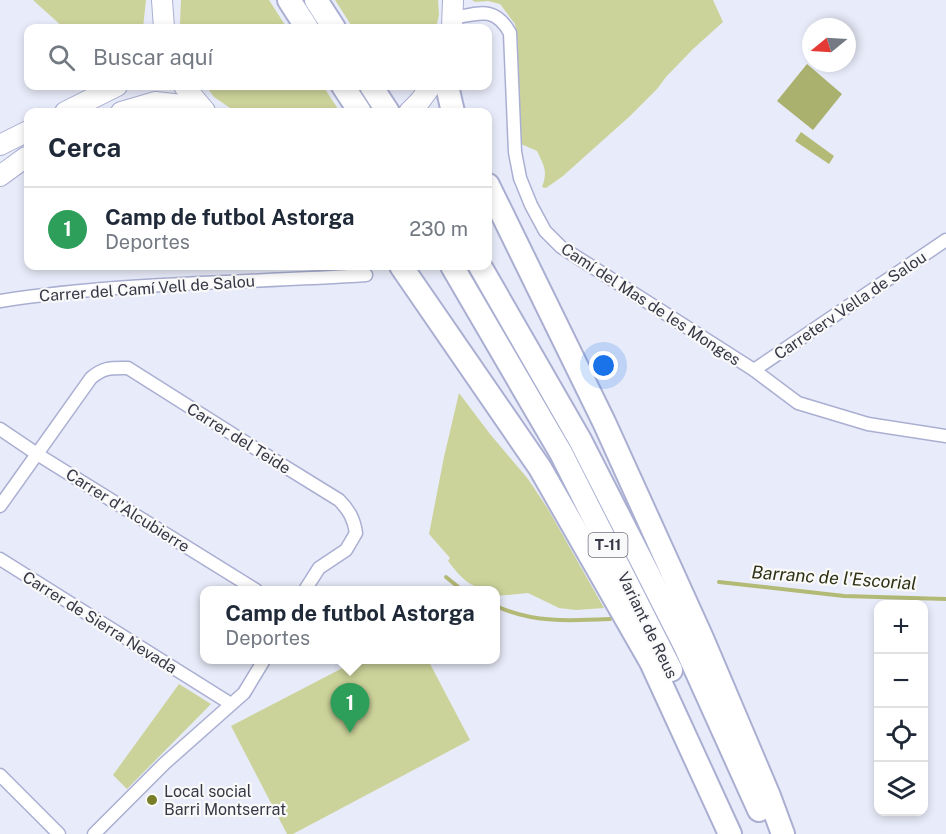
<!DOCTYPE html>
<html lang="es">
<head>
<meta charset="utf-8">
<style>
  body { margin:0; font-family:"Public Sans",sans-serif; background:#f6f6f7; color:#1f2937 }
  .controls { position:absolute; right:18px; bottom:18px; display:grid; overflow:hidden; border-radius:12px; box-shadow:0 3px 9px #0003 }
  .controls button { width:54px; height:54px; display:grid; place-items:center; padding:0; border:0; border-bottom:2px solid #e0e1e3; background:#fff; color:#1f2937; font:30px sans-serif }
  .compass { position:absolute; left:802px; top:18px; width:54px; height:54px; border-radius:50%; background:#fff; box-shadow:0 3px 9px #0003; rotate:252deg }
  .you { position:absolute; left:604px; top:366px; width:21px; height:21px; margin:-15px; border:4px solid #fff; border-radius:50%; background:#1a73e8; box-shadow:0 0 0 9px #1a73e833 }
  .badge { display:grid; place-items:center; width:39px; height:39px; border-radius:50%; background:#b45309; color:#fff; font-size:20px; font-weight:700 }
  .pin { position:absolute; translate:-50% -50px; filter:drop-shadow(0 2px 3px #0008) }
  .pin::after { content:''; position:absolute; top:32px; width:21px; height:18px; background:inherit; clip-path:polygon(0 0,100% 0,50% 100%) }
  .popup { position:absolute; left:200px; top:586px; width:300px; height:78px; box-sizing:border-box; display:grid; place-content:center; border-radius:12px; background:#fff; filter:drop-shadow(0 2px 4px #0005); font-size:20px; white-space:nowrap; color:#747a83 }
  .popup b { font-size:22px; color:#1f2937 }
  .popup::after { content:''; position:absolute; left:50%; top:100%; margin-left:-12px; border:12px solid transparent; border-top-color:#fff }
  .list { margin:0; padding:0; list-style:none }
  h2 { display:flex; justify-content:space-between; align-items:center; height:78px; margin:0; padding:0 24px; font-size:26px }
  h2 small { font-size:20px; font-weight:400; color:#747a83 }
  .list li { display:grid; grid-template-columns:39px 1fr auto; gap:18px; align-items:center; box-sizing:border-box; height:84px; padding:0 24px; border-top:2px solid #e0e1e3 }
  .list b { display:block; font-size:22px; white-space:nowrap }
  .list p { margin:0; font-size:20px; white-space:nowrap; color:#747a83 }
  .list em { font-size:20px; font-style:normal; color:#747a83 }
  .icon { flex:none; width:33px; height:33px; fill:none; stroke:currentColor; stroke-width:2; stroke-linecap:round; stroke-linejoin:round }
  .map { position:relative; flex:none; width:946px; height:834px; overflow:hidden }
  .search { position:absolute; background:#fff; box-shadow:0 3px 9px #0003; left:24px; top:24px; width:468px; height:66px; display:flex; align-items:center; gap:15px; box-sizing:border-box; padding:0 21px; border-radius:12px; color:#747a83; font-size:22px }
  .panel { position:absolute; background:#fff; box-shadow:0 3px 9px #0003; left:24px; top:108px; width:468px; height:162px; border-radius:12px }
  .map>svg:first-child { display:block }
</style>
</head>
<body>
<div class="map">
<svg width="946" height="834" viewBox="0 0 946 834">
  <rect width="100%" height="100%" fill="#e8ebf9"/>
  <g fill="#ccd39a">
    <path d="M 33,0 L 146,0 L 143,28 L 64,28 Z"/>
    <path d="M 181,0 L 269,0 L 287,28 L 181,28 L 180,23 Z"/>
    <path d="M 335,0 L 438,0 L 439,15 L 436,28 L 353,28 Z"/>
    <path d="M 472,0 L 713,0 L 723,22 L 693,49 L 666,77 L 657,89 L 630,116 L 563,176 L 546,188 L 542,187 C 548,171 544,166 537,151 L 521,144 L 518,136 L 517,69 L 518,44 L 515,24 L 500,4 L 488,1 L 475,2 Z"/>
    <path d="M 206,86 L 323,86 L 340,112 L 236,112 L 214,97 Z"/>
    <path d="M 459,393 L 490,434 L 528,479 L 548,509 L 604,608 L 576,610 L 559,608 L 528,593 L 496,596 L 496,590 C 471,590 462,579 448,561 L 450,558 L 429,534 L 444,457 Z"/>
    <path d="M 358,660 L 428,660 L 470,740 L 293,834 L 287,834 L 231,726 Z"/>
    <path d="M 179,684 L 211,704 L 127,789 L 113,775 Z"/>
  </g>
  <path fill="#aab06d" d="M 807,64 L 842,94 L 813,130 L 777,101 Z"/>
  <path fill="#b3ba76" d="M 801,132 L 834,156 L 829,164 L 795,141 Z"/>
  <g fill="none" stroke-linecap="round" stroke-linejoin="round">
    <g stroke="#b3ba76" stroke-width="4">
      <path d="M 446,577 L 462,590"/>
      <path d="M 719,582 L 844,596 L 946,599"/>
      <path d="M 496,606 C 533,623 570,621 610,619"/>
    </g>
    <g stroke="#aaafd2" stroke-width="15">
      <g id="minor">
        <path d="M 453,18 C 480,13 495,6 510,33 L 515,152 L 520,178 L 531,205 L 545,231 L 561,247 L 754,370 L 798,403 L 868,424 L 946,436"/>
        <path d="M 0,301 C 121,282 244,283 366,275"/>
        <path d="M 754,370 L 946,240"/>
        <path d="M 0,429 L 37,454 L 256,590"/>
        <path d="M 0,506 L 91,378 C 104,367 111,368 128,368 L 245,442 L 339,500 C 349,510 354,519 356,533 L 346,550 L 319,568 L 305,590"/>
        <path d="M 0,559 L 231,704"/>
        <path d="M 0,775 L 59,834"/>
        <path d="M 94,834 L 165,763 L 244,693 L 264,660"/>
      </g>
    </g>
    <g stroke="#aaafd2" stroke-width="22">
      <g id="primary">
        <path d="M 162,0 L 164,28"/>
        <path d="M 452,28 L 453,0"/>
        <path d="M 184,86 L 205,111"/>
        <path d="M 65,112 L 117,86"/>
        <path d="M 121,112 L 155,102 L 201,107"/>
        <path d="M 409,112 L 420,101 L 431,86"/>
        <path d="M 0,145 L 28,131"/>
        <path d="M 0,176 L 26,157"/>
      </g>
    </g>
    <g stroke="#aaafd2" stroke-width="26">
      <g id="motorway">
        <path d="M 289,0 L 307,28"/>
        <path d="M 316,0 L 334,28"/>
        <path d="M 343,86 L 360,112"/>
        <path d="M 371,86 L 388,112"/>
        <path d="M 447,86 L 453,112"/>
        <path d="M 488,185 L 604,422 L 702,638 L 769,796 L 783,834"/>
        <path d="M 401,266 L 540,468 L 651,662 L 730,834"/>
        <path d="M 452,266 L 561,453 L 671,670"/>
        <path d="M 480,266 L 580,440 L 685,646 L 759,810"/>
      </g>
    </g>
    <use href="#minor" stroke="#fff" stroke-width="12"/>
    <use href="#primary" stroke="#fff" stroke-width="20"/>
    <use href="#motorway" stroke="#fff" stroke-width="22"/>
  </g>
  <circle fill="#787e28" stroke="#f9f9f9" stroke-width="2" cx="152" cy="800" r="6"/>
  <g text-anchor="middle" stroke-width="4.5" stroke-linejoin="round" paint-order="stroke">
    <rect fill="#f9f9f9" stroke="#70727c" stroke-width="1.5" x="588.5" y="533" width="39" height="24" rx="4.5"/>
    <g font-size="15" font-weight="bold" fill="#363846">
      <text x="608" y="550">T-11</text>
    </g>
    <g font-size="16" fill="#363846" stroke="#f9f9f9">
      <text transform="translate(147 288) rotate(-4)" y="6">Carrer del Camí Vell de Salou</text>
      <text transform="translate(651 304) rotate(33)" y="6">Camí del Mas de les Monges</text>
      <text transform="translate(850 305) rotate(-34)" y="6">Carreterv Vella de Salou</text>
      <text transform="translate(239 438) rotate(32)" y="6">Carrer del Teide</text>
      <text transform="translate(128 510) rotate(32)" y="6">Carrer d'Alcubierre</text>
      <text transform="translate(100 622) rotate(32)" y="6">Carrer de Sierra Nevada</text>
      <text transform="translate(648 625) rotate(64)" y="6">Variant de Reus</text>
    </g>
    <g font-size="16" fill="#363846" stroke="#f9f9f9" text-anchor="start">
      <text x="164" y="797">Local social<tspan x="164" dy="18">Barri Montserrat</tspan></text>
    </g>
    <g font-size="18" font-style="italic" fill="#2e3113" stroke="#f9f9f9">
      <text transform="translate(834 578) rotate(4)" y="6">Barranc de l'Escorial</text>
    </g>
  </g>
</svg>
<div class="controls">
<button>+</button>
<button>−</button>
<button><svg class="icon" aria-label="locate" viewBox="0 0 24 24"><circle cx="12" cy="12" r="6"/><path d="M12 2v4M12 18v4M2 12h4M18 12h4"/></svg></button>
<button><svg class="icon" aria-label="layers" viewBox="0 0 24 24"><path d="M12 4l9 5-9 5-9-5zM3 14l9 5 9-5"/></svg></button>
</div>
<svg class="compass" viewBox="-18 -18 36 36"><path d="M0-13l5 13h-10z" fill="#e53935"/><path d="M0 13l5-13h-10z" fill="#747a83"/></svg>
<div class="you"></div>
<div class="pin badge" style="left:350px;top:733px;background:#2e9e5b">1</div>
<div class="popup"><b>Camp de futbol Astorga</b>Deportes</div>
<div class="search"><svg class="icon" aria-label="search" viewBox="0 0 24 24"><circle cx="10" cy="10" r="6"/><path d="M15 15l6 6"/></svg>Buscar aquí</div>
<section class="panel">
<h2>Cerca<small></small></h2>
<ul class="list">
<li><span class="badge" style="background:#2e9e5b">1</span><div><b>Camp de futbol Astorga</b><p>Deportes</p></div><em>230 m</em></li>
</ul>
</section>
</div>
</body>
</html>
